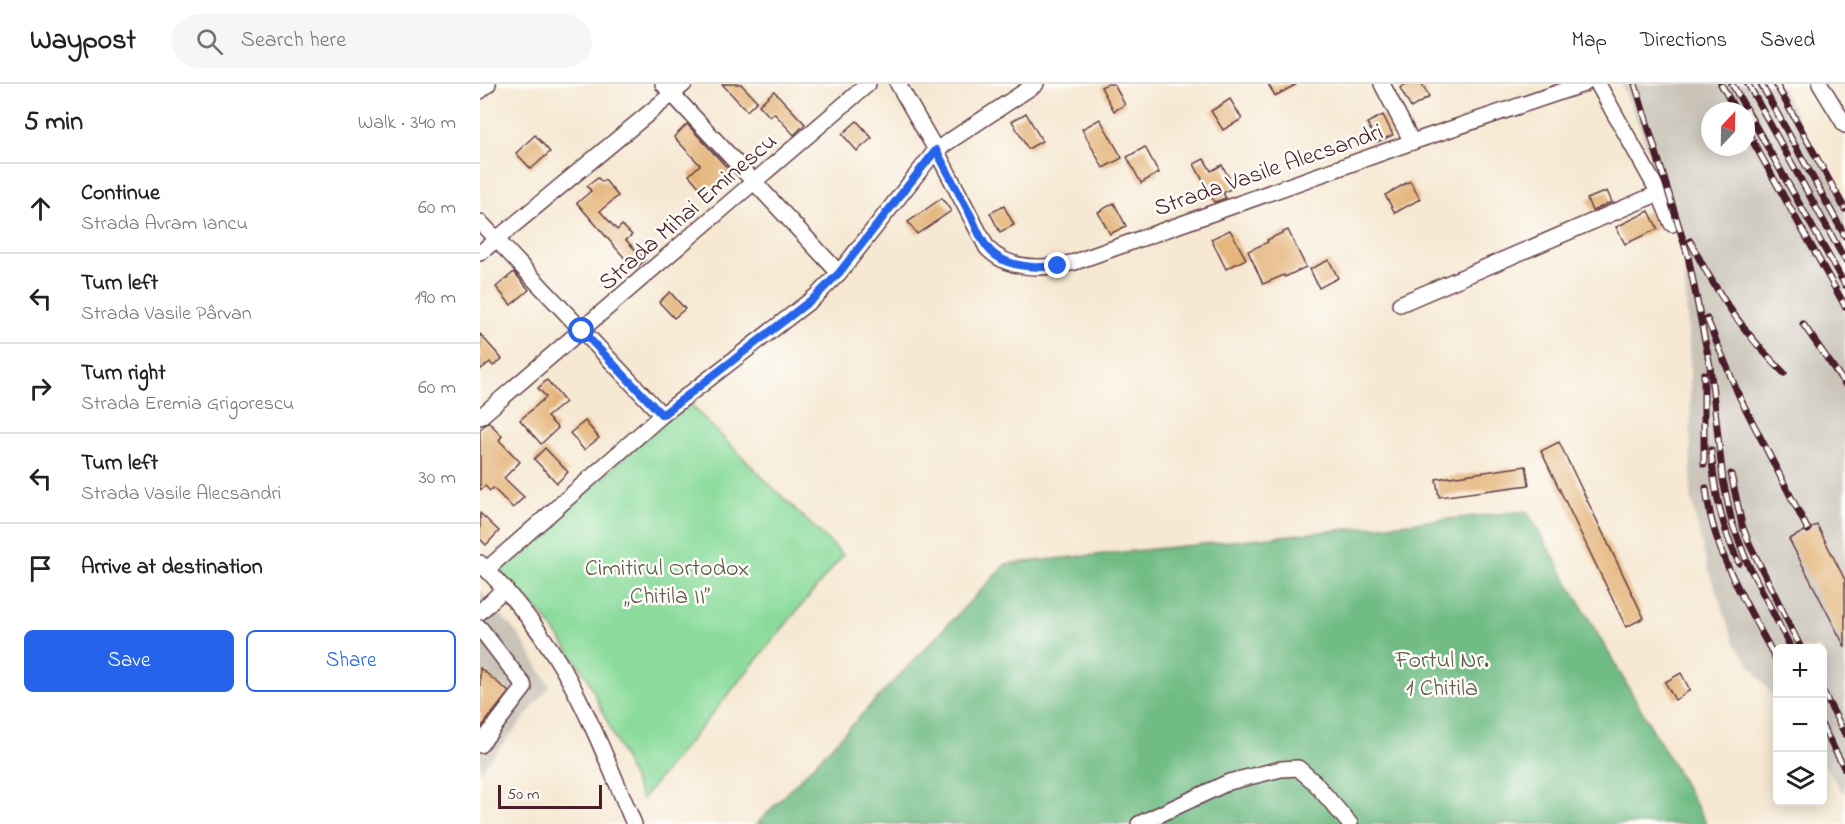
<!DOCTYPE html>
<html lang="en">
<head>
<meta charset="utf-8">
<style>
  body { margin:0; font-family:"Indie Flower",sans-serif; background:#f6f6f6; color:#222 }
  .controls { position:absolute; right:18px; bottom:18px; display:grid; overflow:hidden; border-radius:9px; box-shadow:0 3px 15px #0003 }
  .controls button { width:54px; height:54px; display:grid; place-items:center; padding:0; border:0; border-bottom:2px solid #e0e0e0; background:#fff; color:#222; font:30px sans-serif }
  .compass { position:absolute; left:1221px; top:18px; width:54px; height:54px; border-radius:50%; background:#fff; box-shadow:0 3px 15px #0003; rotate:22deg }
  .scale { position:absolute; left:18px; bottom:15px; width:104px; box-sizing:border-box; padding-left:6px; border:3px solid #4a1f2b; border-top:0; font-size:16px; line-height:21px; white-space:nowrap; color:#4a1f2b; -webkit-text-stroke:4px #fdfcf7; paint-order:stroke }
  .stop { position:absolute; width:18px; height:18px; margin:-14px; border:4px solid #2563eb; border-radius:50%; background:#fff }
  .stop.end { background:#2563eb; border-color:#fff; box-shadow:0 2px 6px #0008 }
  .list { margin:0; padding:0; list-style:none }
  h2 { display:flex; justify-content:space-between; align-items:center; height:78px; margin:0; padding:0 24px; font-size:26px }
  h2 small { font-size:20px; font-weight:400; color:#767676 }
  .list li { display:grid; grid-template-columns:39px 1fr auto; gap:18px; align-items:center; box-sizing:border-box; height:90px; padding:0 24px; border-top:2px solid #e0e0e0 }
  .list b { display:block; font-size:22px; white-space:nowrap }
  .list p { margin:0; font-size:20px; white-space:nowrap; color:#767676 }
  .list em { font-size:20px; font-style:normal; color:#767676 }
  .actions { display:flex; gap:12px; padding:18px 24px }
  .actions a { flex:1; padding:14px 0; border:2px solid #2563eb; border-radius:9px; text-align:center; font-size:21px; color:#2563eb }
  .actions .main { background:#2563eb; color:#fff }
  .icon { flex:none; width:33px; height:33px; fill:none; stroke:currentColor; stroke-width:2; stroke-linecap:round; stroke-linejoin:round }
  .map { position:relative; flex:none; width:1365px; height:740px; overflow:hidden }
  header { display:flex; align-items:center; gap:36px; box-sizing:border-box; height:84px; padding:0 30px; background:#fff; border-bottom:2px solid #e0e0e0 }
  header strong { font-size:28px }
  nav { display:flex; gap:33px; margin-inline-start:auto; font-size:21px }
  .search { width:420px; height:54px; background:#f6f6f6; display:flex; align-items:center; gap:15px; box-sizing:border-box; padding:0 21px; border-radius:33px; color:#767676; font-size:22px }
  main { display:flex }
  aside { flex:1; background:#fff }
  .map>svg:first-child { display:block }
</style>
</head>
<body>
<header>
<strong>Waypost</strong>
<div class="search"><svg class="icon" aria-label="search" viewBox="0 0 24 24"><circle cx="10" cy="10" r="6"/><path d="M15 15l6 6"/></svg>Search here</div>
<nav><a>Map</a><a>Directions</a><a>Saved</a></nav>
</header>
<main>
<aside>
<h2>5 min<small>Walk · 340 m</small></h2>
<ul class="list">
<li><svg class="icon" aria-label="ahead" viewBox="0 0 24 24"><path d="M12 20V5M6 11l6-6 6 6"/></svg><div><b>Continue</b><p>Strada Avram Iancu</p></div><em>60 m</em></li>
<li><svg class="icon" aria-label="left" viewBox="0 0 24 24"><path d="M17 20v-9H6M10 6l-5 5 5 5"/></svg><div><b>Turn left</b><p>Strada Vasile Pârvan</p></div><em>190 m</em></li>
<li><svg class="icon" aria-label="right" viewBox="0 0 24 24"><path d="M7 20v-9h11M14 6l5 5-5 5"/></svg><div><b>Turn right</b><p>Strada Eremia Grigorescu</p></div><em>60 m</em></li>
<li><svg class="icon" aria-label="left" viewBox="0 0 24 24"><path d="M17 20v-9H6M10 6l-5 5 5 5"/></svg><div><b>Turn left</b><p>Strada Vasile Alecsandri</p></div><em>30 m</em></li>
<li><svg class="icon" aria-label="arrive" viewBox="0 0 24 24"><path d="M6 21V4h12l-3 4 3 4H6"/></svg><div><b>Arrive at destination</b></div></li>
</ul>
<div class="actions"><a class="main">Save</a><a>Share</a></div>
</aside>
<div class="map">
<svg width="1365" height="740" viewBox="0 0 1365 740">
  <rect width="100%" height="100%" fill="#fdfcf7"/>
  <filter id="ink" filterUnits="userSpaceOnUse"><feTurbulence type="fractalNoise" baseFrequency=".0167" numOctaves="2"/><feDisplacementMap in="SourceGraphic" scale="12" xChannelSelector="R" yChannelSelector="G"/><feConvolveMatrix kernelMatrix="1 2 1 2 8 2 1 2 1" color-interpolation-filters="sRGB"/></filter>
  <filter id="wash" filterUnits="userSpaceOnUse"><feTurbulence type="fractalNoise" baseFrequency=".008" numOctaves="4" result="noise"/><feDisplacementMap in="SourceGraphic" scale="24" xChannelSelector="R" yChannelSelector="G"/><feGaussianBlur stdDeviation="1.35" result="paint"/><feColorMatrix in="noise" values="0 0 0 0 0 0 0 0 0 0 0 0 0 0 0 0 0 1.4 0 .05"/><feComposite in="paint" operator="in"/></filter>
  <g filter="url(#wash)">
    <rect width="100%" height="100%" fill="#f6e8d2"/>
    <g fill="#c9c3b8" fill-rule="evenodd">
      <path d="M 1141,0 L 1299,0 L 1365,121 L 1365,711 L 1343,680 L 1342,564 L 1298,564 L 1297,618 L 1255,560 L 1227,482 L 1211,414 L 1210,277 L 1203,172 L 1183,107 L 1159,41 ZM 1230,27 L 1266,27 L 1266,63 L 1230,63 Z"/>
      <path d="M 0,506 L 40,553 L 70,602 L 0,688 Z"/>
    </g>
    <path fill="#8bdc9c" stroke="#6a7e64" stroke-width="1.5" d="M 207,317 L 292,403 L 363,471 L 162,715 L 106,591 L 66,535 L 19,486 Z"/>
    <path fill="#70bc84" stroke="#5d6e58" stroke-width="1.5" d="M 1047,427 L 1227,740 L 277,740 L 526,480 Z"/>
    <g id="blocks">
      <g fill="#e4b378">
        <path d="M 242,0 L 261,0 L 277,17 L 267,27 Z"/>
        <path d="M 627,0 L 634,0 L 645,21 L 634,27 L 621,3 Z"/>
        <path d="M 788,0 L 817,0 L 795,12 Z"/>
        <path d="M 926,0 L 942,0 L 949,13 L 931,24 L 920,4 Z"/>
        <path d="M 294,7 L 325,40 L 314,51 L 294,29 L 290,33 L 279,21 Z"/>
        <path d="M 750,15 L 762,35 L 743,46 L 731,27 Z"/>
        <path d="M 546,29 L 562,57 L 548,65 L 532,37 Z"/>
        <path d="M 903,31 L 913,51 L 897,58 L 887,39 Z"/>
        <path d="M 620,35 L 642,74 L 623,84 L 602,45 Z"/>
        <path d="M 377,37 L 392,54 L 377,67 L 362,50 Z"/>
        <path d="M 207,40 L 251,88 L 225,110 L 209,91 L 220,81 L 194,53 Z"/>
        <path d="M 55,51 L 70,68 L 51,85 L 36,69 Z"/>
        <path d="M 665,63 L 679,89 L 661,99 L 647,73 Z"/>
        <path d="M 724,75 L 731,87 L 742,81 L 754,103 L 743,109 L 746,114 L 734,118 L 714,80 Z"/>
        <path d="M 118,94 L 122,98 L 125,96 L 138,112 L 120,127 L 137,146 L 142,141 L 152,151 L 146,156 L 165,176 L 155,186 L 97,119 L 111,107 L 107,102 Z"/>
        <path d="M 930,97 L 940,115 L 915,129 L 905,111 Z"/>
        <path d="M 1127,107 L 1132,118 L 1112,127 L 1107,115 Z"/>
        <path d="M 462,114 L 471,127 L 437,150 L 428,138 Z"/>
        <path d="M 634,119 L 646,142 L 630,150 L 618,128 Z"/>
        <path d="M 524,122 L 534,141 L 520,148 L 510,129 Z"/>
        <path d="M 1169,127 L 1178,145 L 1145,160 L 1136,143 Z"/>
        <path d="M 750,146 L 766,175 L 746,185 L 731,155 Z"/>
        <path d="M 808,146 L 826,183 L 805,193 L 804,191 L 783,200 L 768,167 L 788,158 L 787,156 Z"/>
        <path d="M 849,176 L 858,194 L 839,204 L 830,185 Z"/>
        <path d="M 34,188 L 49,206 L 31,221 L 16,203 Z"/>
        <path d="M 190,208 L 205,225 L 194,234 L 179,218 Z"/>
        <path d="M 0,250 L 22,275 L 13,282 L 10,278 L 0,286 Z"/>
        <path d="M 67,296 L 85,318 L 67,333 L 78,344 L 61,360 L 40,336 L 66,313 L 58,304 Z"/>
        <path d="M 105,337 L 119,354 L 104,366 L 90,349 Z"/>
        <path d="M 9,338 L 22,352 L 19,356 L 40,378 L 24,394 L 44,413 L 33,424 L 13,404 L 10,407 L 5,402 L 0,406 L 0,345 Z"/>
        <path d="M 1079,358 L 1164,534 L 1146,543 L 1061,367 Z"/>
        <path d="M 65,364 L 88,388 L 77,399 L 54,375 Z"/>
        <path d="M 1046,382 L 1049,401 L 959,413 L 956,395 Z"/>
        <path d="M 0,429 L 19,447 L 6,461 L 0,455 Z"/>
        <path d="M 1337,441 L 1365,496 L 1365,563 L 1309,455 Z"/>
        <path d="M 0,584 L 29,608 L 0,645 Z"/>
        <path d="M 1201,589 L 1210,606 L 1195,616 L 1185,598 Z"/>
      </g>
    </g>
  </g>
  <g filter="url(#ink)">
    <use href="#blocks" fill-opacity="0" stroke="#643d44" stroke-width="1.5"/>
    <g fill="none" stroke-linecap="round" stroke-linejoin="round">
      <g stroke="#643d44" stroke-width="18">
        <g id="minor">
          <path d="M 183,0 L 359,189"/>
          <path d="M 418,0 L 456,66 L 507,164 C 530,188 566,185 595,178 L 932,58 L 1104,0"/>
          <path d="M 902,0 L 932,58"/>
          <path d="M 1118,0 L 1179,109 L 1192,140"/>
          <path d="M 1340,0 L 1365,41"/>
          <path d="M 0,7 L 8,0"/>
          <path d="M 0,138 L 182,331"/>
          <path d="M 0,169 L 204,0"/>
          <path d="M 920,220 L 1179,109"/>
          <path d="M 0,333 L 388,0"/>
          <path d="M 0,479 C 34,513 64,551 87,592 C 113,639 133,691 154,740"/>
          <path d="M 7,485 L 182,331 L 335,213 L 359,189 L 456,66 L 556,0"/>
          <path d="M 0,528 L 25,504"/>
          <path d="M 0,544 L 43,600 L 44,604 L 0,661"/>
          <path d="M 659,740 L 749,698 L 801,685 L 818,684 L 834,698 L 870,740"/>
        </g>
      </g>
      <use href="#minor" stroke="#fff" stroke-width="15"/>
      <g stroke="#4a1f2b" stroke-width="7">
        <g id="rail">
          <path d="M 1155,0 L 1208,172 L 1230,282 L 1243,396 L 1252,439 L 1267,478 L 1311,564"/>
          <path d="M 1241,0 L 1256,27"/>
          <path d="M 1252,0 L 1365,201"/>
          <path d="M 1268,0 L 1365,176"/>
          <path d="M 1281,0 L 1365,152"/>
          <path d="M 1296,0 L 1365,125"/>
          <path d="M 1266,45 L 1365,222"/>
          <path d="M 1210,157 C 1235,207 1264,250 1304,289"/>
          <path d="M 1227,235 L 1259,312 L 1328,446"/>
          <path d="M 1323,240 L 1365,300"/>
          <path d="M 1231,366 C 1234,406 1241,443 1259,479"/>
          <path d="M 1224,380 L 1224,290"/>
          <path d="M 1251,390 L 1262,441 L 1269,459 L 1321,564"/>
          <path d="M 1226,404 C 1232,468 1269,524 1298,579"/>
          <path d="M 1342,606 L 1365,650"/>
          <path d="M 1342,642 L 1365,685"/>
        </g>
      </g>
      <use href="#rail" stroke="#fdfcf7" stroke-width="4.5" stroke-dasharray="14" stroke-linecap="butt"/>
    </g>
  </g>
  <g fill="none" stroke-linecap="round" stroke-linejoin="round" filter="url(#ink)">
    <path stroke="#2563eb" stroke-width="8" d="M 102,247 L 182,331 L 335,213 L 359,189 L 456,66 C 468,88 479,110 491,132 C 497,145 503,162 515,171 C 532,184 558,184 578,182"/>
  </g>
  <g text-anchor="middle" stroke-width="5" stroke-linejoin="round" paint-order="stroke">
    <g font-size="24" fill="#4a1f2b" stroke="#fdfcf7">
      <text transform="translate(788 85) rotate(-19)" y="8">Strada Vasile Alecsandri</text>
      <text transform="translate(207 127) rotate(-41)" y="8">Strada Mihai Eminescu</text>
    </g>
    <g font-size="24" fill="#5e584d" stroke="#fdfcf7">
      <text x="187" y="491">Cimitirul Ortodox<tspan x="187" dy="28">„Chitila II”</tspan></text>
      <text x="962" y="583">Fortul Nr.<tspan x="962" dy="28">1 Chitila</tspan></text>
    </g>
  </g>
</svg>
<div class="controls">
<button>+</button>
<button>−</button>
<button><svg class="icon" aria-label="layers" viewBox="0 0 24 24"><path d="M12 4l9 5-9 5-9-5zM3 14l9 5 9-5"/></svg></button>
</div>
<svg class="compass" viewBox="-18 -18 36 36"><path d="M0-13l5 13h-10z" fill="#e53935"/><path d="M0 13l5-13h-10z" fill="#767676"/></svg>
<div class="scale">50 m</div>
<div class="stop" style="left:102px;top:247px"></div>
<div class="stop end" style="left:578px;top:182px"></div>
</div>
</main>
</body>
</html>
